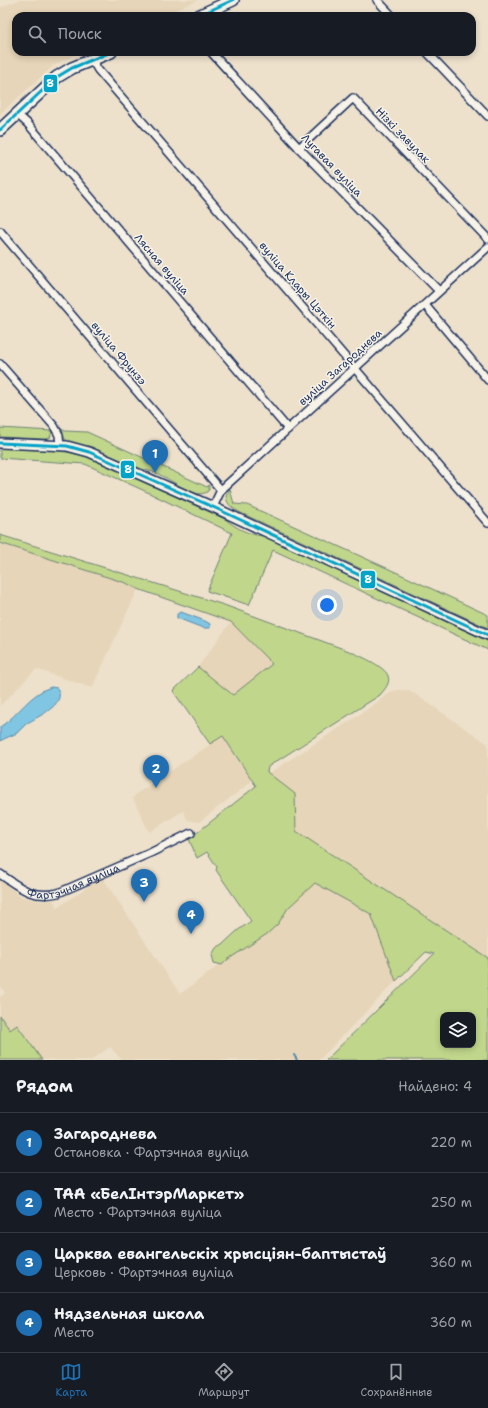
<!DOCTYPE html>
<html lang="ru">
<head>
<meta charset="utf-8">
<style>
  body { margin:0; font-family:"Shantell Sans",sans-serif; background:#242831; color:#f1f3f6 }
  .controls { position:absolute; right:12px; bottom:12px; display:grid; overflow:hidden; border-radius:8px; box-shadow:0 2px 6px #0003 }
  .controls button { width:36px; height:36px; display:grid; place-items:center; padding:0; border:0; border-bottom:1px solid #363941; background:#171b24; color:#f1f3f6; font:20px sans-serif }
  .you { position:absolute; left:327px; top:605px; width:14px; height:14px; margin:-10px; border:3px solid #fff; border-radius:50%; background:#1a73e8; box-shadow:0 0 0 6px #1a73e833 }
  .badge { display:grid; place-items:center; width:26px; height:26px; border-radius:50%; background:#1f6fb2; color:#fff; font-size:13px; font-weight:700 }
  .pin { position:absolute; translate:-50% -33px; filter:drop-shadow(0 1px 2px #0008) }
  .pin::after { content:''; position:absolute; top:21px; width:14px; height:12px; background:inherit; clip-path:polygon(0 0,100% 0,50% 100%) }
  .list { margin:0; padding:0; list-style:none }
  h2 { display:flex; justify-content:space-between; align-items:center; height:52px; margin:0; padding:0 16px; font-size:17px }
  h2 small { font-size:13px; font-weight:400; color:#9ea1a6 }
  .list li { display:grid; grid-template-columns:26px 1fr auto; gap:12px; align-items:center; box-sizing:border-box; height:60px; padding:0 16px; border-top:1px solid #363941 }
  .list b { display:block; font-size:15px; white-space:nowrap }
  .list p { margin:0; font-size:13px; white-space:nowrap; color:#9ea1a6 }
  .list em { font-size:13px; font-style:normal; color:#9ea1a6 }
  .icon { flex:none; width:22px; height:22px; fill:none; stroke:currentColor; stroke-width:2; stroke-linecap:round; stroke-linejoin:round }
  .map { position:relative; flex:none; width:488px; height:1060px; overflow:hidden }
  .search { position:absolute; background:#171b24; box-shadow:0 2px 6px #0003; left:12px; right:12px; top:12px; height:44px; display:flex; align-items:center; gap:10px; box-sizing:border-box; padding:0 14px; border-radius:12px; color:#9ea1a6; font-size:15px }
  .sheet { height:292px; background:#171b24 }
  nav { display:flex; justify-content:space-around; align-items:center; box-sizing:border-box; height:56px; border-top:1px solid #363941; background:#171b24; font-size:11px; color:#9ea1a6 }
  nav a { display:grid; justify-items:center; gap:2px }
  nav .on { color:#1f6fb2 }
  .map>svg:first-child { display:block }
</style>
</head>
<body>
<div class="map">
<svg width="488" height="1060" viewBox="0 0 488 1060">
  <rect width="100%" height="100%" fill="#ede1cc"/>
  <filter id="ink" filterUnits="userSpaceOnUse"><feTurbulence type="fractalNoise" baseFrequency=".025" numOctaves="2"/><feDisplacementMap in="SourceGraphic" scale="8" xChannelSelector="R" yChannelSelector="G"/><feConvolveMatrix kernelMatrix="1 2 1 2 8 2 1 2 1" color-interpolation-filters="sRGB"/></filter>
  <g filter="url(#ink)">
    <g fill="#e6d5b8">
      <path d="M 19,0 L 198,0 L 163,16 L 16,16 L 16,52 L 80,52 L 53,66 L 0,114 L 0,8 Z"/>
      <path d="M 0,543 L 126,583 L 138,589 L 92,688 L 36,669 L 0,706 Z"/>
      <path d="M 231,622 L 273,664 L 233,695 L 198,667 Z"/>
      <path d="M 399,690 L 406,690 L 415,694 L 488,744 L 488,958 L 296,831 L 295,794 L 268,774 L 353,719 L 393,691 Z"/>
      <path d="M 223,736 L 252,781 L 199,822 L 188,820 L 183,811 L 149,832 L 133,798 L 136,794 Z"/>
      <path d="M 302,875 L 371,914 L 396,981 L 319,1060 L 122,1060 L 110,1047 L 91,1060 L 53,1060 L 52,1059 L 42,1060 L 17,1025 L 10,1030 L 0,1016 L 0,997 L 5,993 L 0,985 L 0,978 L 2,976 L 0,970 L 0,880 L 22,897 L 41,901 L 53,900 L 57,908 L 102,877 L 180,994 L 261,934 Z"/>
    </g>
    <g fill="#c0d68b" stroke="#6e8274" fill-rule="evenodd">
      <path d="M 0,428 L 52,431 L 50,438 L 45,439 L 0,437 Z"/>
      <path d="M 60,428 L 65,431 L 87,432 L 207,487 L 209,485 L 209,490 C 199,502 175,482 164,477 C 157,473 149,470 141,469 L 87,446 L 68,442 L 63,436 Z"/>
      <path d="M 0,448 C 30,449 62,448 91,458 L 225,519 C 236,528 249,535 263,536 L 488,641 L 488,650 L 273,550 L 249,605 L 207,591 L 232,533 L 145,491 L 85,464 L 0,458 Z"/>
      <path d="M 230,489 L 234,504 L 247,505 L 400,574 L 488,615 L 488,628 L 241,513 C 234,509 227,506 226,496 Z"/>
      <path d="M 0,535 L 224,605 L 349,651 C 358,655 385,666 388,676 C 391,683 384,690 380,695 L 269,766 L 268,767 L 267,772 L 295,794 L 296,831 L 488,958 L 488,1060 L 326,1060 L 434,954 L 426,952 L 396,981 L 371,914 L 315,883 L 288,908 L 278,924 L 267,934 L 227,960 L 222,965 L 214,963 L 212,955 L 216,948 L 223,944 L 237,931 L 251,921 L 216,870 L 217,867 L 207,852 L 197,858 L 189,839 L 256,786 L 223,736 L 210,744 L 173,691 L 198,667 L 233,695 L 272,664 L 231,622 L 138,589 L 126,583 L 0,543 ZM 443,1015 L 473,1015 L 473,1045 L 443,1045 Z"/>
      <path d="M 0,1016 L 10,1030 L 17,1025 L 42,1060 L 0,1060 Z"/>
    </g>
    <g fill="#80c5e1" stroke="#5889ad">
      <path d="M 181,612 L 205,621 L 210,624 L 210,628 L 203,628 L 177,618 L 177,614 Z"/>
      <path d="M 51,687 L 57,688 C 68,705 36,717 26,724 C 23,727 20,730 17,733 C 11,736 5,738 0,741 L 0,727 C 19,715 29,694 51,687 Z"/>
    </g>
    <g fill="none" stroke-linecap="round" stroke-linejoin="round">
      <path stroke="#5889ad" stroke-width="2" d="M 294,1055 L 297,1060"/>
      <g stroke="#1b2f5e" stroke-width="10">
        <g id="minor">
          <path d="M 377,0 L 392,16"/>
          <path d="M 211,52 L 299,148 L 439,291"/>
          <path d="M 427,52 L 488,116"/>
          <path d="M 92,60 L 98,70 L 488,523"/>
          <path d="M 17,114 L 28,124 L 288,429"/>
          <path d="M 299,148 L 353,98 L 488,239"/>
          <path d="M 0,231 L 221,490"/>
          <path d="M 425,305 L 488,380"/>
          <path d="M 0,364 L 54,426 L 59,435 L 60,446"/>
          <path d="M 213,507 L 221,490 L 488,247"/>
          <path id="s1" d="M 0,874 C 21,888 32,899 58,893 L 150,853 L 191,833"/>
        </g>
      </g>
      <g stroke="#1b2f5e" stroke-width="12">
        <path id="tertiary" d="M 0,443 L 67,446 L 89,452 L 213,507 L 488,635"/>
      </g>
      <g stroke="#1b2f5e" stroke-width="14">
        <g id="secondary">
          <path d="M 198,16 L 233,0"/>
          <path d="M 0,130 L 57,77 L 72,68 L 111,52"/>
        </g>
      </g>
      <use href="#minor" stroke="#f7f3e8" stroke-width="7"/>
      <use href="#tertiary" stroke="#f7f3e8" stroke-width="9"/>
      <use href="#secondary" stroke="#f7f3e8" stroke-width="11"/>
      <g stroke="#f7f3e8" stroke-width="6">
        <g id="bus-1">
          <path d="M 198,16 L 233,0"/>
          <path d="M 0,130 L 57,77 L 72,68 L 111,52"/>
          <path d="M 0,443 L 67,446 L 89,452 L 213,507 L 488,635"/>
        </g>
      </g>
      <use href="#bus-1" stroke="#01a3c8" stroke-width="3"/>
    </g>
  </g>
  <g text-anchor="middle" stroke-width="3" stroke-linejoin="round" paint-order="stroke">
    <g font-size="11" fill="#1b2f5e" stroke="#f7f3e8">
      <text transform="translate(403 135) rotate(46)" y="4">Нізкі завулак</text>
      <text transform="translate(332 165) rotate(46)" y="4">Лугавая вуліца</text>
      <text transform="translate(162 264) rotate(49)" y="4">Лясная вуліца</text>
      <text transform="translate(298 285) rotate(49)" y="4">вуліца Клары Цэткін</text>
      <text transform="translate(119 353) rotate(50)" y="4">вуліца Фрунзэ</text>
      <text transform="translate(340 367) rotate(-42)" y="4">вуліца Загароднева</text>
      <text dy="4" stroke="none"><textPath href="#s1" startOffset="81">Фартэчная вуліца</textPath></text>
    </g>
  </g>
  <g stroke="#f7f3e8" stroke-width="1.5">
    <rect x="43" y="74" width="15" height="19" rx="4" fill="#01a3c8"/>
    <rect x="120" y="460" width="15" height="19" rx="4" fill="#01a3c8"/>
    <rect x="360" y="570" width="16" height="19" rx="4" fill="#01a3c8"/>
  </g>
  <g font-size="11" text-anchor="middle" font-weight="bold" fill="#fff">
    <text x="50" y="87">8</text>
    <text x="128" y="473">8</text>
    <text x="368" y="583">8</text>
  </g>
</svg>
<div class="controls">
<button><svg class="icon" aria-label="layers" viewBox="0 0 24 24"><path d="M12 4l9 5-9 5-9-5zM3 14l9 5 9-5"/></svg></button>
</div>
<div class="you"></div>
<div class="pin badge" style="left:155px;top:473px">1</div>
<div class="pin badge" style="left:156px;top:788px">2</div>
<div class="pin badge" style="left:144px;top:902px">3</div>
<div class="pin badge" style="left:191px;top:934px">4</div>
<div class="search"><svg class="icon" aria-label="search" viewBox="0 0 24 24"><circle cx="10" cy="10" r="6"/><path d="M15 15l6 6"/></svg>Поиск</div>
</div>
<section class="sheet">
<h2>Рядом<small>Найдено: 4</small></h2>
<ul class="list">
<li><span class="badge">1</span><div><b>Загароднева</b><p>Остановка · Фартэчная вуліца</p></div><em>220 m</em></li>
<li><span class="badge">2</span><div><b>ТАА «БелІнтэрМаркет»</b><p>Место · Фартэчная вуліца</p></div><em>250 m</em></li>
<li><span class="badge">3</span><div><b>Царква евангельскіх хрысціян-баптыстаў</b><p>Церковь · Фартэчная вуліца</p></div><em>360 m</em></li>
<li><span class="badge">4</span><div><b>Нядзельная школа</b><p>Место</p></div><em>360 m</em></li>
</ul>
</section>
<nav>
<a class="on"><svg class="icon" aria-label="map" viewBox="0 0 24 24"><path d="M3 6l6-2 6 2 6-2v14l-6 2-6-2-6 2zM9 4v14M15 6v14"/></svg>Карта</a>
<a><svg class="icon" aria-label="directions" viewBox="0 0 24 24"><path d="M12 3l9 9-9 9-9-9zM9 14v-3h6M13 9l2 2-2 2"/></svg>Маршрут</a>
<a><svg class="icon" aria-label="saved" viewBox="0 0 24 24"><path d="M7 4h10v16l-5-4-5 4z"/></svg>Сохранённые</a>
</nav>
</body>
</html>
